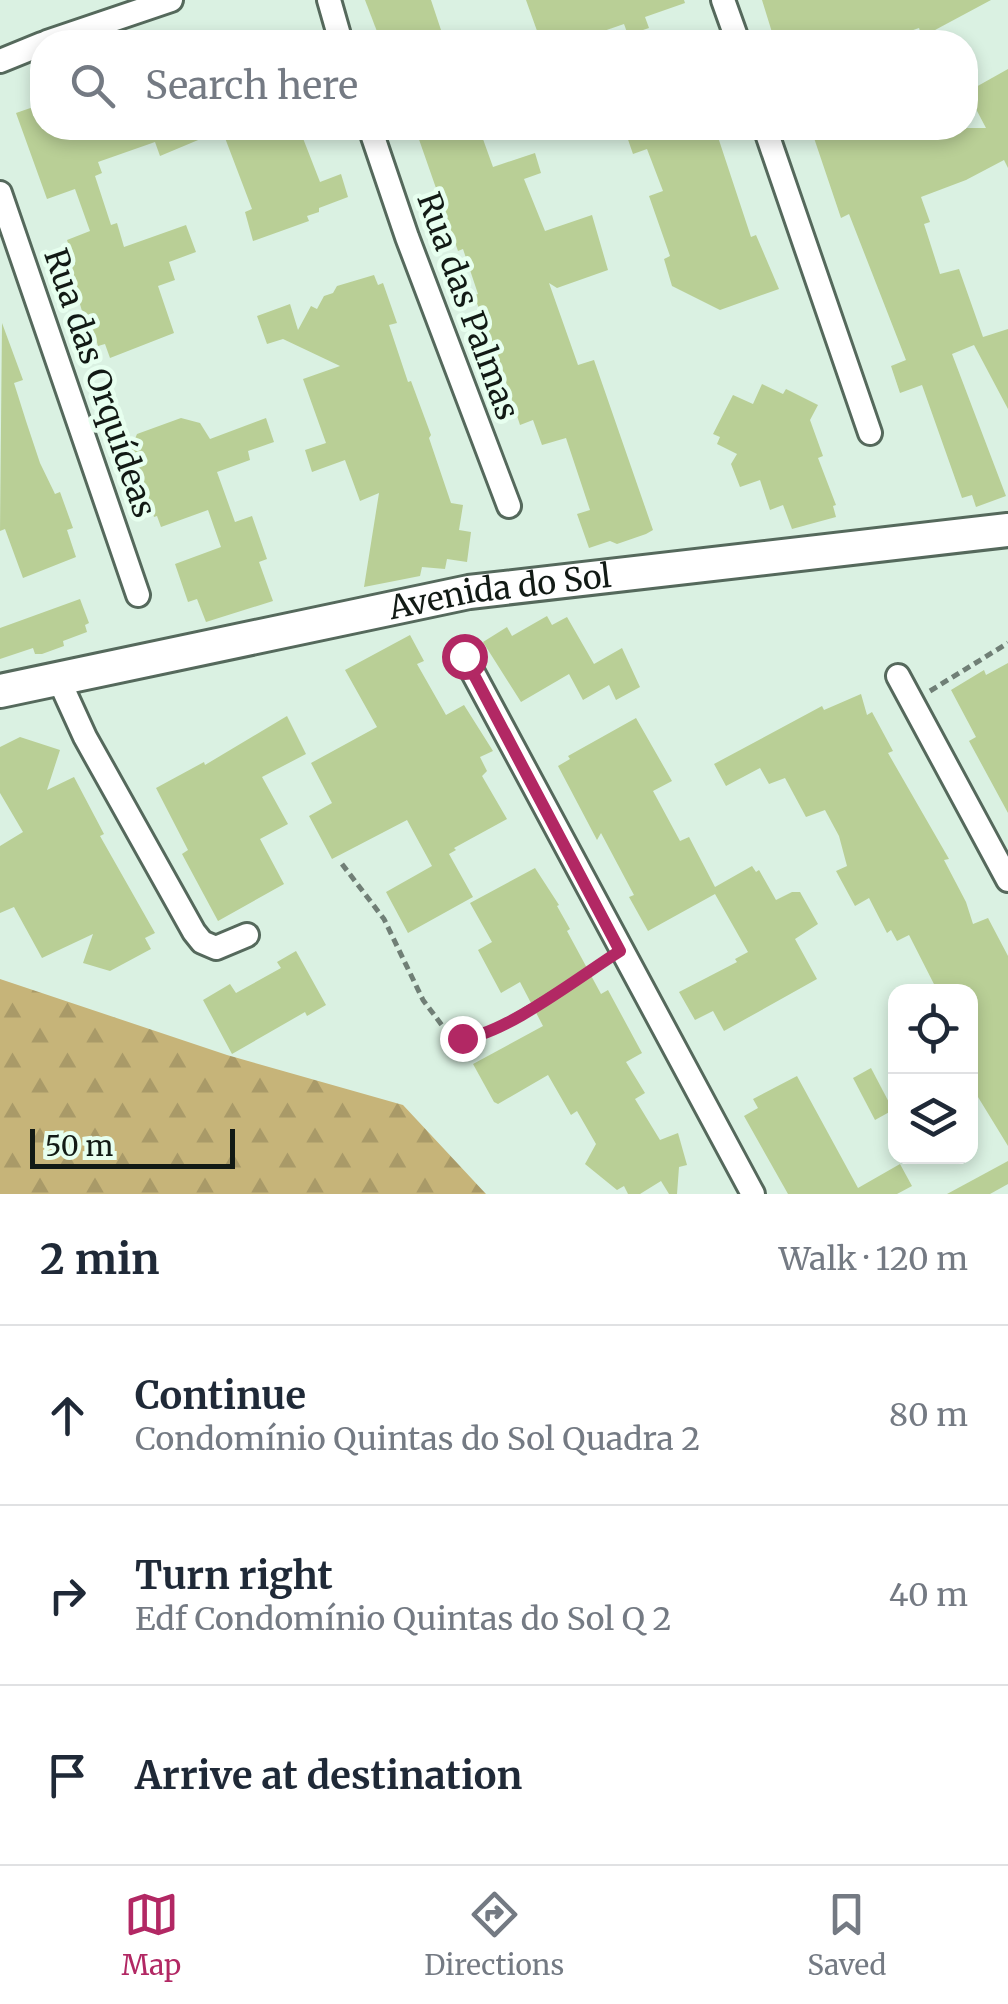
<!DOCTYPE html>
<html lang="en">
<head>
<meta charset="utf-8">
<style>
  body { margin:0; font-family:Merriweather,serif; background:#f6f6f7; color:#1f2937 }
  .controls { position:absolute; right:30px; bottom:30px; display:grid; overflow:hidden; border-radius:20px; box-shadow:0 5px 15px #0003 }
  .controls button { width:90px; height:90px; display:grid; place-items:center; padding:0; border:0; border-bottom:2px solid #e0e1e3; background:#fff; color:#1f2937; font:50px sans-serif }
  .scale { position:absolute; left:30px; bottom:25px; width:205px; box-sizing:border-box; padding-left:10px; border:5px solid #121a15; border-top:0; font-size:28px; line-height:35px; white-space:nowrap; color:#121a15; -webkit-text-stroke:8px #e7ffef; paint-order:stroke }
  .stop { position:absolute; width:30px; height:30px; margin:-22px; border:8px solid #b22864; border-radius:50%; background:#fff }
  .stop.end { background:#b22864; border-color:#fff; box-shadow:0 2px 10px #0008 }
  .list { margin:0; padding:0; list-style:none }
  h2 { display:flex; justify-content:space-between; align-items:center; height:130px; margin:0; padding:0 40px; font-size:42px }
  h2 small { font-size:32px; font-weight:400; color:#747a83 }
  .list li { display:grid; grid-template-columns:65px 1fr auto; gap:30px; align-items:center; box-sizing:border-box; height:180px; padding:0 40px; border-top:2px solid #e0e1e3 }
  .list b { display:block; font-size:38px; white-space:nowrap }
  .list p { margin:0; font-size:32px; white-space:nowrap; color:#747a83 }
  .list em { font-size:32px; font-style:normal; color:#747a83 }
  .icon { flex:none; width:55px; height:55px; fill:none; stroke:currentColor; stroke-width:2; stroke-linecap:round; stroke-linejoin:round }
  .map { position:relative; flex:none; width:1008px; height:1194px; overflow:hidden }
  .search { position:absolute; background:#fff; box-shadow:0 5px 15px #0003; left:30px; right:30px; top:30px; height:110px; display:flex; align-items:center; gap:25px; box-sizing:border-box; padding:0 35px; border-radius:40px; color:#747a83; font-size:38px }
  .sheet { height:670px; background:#fff }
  nav { display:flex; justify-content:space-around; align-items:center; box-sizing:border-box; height:140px; border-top:2px solid #e0e1e3; background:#fff; font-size:28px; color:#747a83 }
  nav a { display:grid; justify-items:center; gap:5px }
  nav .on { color:#b22864 }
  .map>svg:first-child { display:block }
</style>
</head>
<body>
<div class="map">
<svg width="1008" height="1194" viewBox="0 0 1008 1194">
  <defs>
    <pattern id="forest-firs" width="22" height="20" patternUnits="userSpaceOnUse" patternTransform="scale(2.5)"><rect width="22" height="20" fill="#c6b479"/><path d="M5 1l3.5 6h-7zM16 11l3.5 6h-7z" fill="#a99a68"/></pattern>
  </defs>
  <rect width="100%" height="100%" fill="#daf1e2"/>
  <path fill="url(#forest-firs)" d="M 0,979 L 227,1055 L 403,1105 L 486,1194 L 0,1194 Z"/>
  <g fill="#b9cf96">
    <path d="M 365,0 L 431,0 L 445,42 L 381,42 Z"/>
    <path d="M 526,0 L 684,0 L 685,3 L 645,17 L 649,28 L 628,35 L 624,24 L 572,42 L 541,42 Z"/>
    <path d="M 762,0 L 991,0 L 922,37 L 919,28 L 879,42 L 775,42 Z"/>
    <path d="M 1008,69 L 1008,168 L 1004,160 L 966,180 L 921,197 L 930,222 L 924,224 L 940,274 L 959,269 L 983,337 L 1008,329 L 1008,409 L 974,345 L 952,354 L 1006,496 L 976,507 L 972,495 L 962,498 L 922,385 L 900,393 L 891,366 L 906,360 L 849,214 L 841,218 L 814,138 L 817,137 L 814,128 L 986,128 L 967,92 Z"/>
    <path d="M 42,104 L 42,128 L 299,128 L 320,182 L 341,174 L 348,197 L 319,208 L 319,212 L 307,216 L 309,221 L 253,241 L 245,212 L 252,209 L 222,130 L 160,156 L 155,142 L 98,162 L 102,173 L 95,176 L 111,225 L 117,223 L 124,247 L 186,225 L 196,252 L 169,262 L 175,280 L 158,286 L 174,333 L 110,358 L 105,344 L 98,346 L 92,326 L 87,328 L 69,267 L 75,265 L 67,240 L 90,231 L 75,189 L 47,199 L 16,113 Z"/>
    <path d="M 415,128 L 479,128 L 493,167 L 535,153 L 541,173 L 524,179 L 545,231 L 592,215 L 608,270 L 557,288 L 549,283 L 578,365 L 594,360 L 653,530 L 646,534 L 617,544 L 610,541 L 589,548 L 577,514 L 590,510 L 566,438 L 542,445 L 533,420 L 520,425 L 494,345 L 490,346 L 482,323 L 484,322 L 474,295 L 478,294 L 463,249 L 458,251 Z"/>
    <path d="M 624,128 L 715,128 L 751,237 L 756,235 L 779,289 L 720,310 L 672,286 L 664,259 L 670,256 L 649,196 L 663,191 L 647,149 L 633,154 Z"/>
    <path d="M 374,275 L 378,285 L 383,283 L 397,323 L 389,325 L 408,382 L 411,381 L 431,435 L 429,438 L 451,503 L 463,505 L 459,530 L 471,532 L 467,562 L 447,559 L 445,569 L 422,567 L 420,576 L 364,587 L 379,493 L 360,501 L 345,460 L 312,472 L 305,450 L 326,443 L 303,379 L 340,366 L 283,339 L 267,344 L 257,316 L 290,304 L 298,330 L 311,306 L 317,309 L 324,296 L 333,293 L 337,286 Z"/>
    <path d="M 2,323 L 23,380 L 14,383 L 26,421 L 40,463 L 55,494 L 60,492 L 73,528 L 67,530 L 76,557 L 23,578 L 5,529 L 0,531 Z"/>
    <path d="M 762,384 L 783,394 L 786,389 L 818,405 L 810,420 L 823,456 L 818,458 L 836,505 L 833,506 L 836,517 L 792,529 L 783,505 L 770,510 L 760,480 L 740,487 L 731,464 L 737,454 L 717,444 L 720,437 L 713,434 L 733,395 L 753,404 Z"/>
    <path d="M 181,418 L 200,423 L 210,439 L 266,418 L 274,442 L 248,451 L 250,460 L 217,472 L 235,522 L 252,516 L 267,559 L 259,562 L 273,601 L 206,622 L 197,599 L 188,602 L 175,564 L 221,547 L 208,510 L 161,527 L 157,516 L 154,517 L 131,448 L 137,434 Z"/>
    <path d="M 80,599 L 89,623 L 85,625 L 87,632 L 63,641 L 64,646 L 42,654 L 35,654 L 33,648 L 0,659 L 0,628 Z"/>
    <path d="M 547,616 L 552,625 L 567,617 L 594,664 L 622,648 L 640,687 L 616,700 L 609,685 L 583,700 L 569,674 L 521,702 L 483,642 L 507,627 L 512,636 Z"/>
    <path d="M 410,635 L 424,661 L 417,664 L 446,715 L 464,705 L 493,751 L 480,757 L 487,771 L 482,776 L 507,819 L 454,848 L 456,850 L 449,854 L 473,897 L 408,933 L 386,892 L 432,866 L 407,820 L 332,859 L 309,816 L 332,803 L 311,763 L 377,727 L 345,670 Z"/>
    <path d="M 1008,663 L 1008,813 L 969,741 L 976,737 L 951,690 L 984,670 L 986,675 Z"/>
    <path d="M 861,694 L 867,715 L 872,712 L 893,751 L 888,753 L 949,859 L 944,860 L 966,902 L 973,924 L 988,918 L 1008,956 L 1008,1146 L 970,1084 L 970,992 L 938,992 L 909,935 L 897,941 L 891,930 L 887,933 L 869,898 L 855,906 L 836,871 L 847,866 L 839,836 L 825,810 L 806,817 L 785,778 L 769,784 L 760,768 L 726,786 L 714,764 L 822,706 L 824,710 Z"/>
    <path d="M 287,716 L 306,754 L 262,777 L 288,824 L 260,839 L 284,884 L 218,921 L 182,854 L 188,850 L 156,788 L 204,762 L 205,765 Z"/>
    <path d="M 636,718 L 672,781 L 653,791 L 680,841 L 689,837 L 715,887 L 752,866 L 756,872 L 759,870 L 776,900 L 792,892 L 800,892 L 818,924 L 795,939 L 817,979 L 724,1031 L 713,1011 L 695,1020 L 679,992 L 737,962 L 735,959 L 748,952 L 715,894 L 648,931 L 629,897 L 634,895 L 601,833 L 597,840 L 558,766 L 570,759 L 568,756 Z"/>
    <path d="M 20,737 L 60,750 L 47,790 L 74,777 L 104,834 L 100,836 L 155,933 L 145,938 L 151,949 L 110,971 L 83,963 L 93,934 L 42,958 L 14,907 L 0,913 L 0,846 L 23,832 L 0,793 L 0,747 Z"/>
    <path d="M 535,868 L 559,905 L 557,906 L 570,929 L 567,931 L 601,994 L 608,990 L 642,1053 L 626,1062 L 645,1093 L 635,1099 L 660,1140 L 678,1133 L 687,1165 L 679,1167 L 677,1194 L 669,1194 L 661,1181 L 640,1194 L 628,1194 L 624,1186 L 617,1190 L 585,1164 L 596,1144 L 577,1111 L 571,1115 L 548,1075 L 498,1104 L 494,1102 L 473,1064 L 543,1026 L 520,982 L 501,993 L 478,950 L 492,942 L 470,903 Z"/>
    <path d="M 296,951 L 326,1005 L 307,1016 L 305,1012 L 232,1054 L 203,1000 L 230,984 L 236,993 L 281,968 L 277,962 Z"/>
    <path d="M 871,1068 L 893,1110 L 875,1120 L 853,1078 Z"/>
    <path d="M 797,1076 L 858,1188 L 900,1164 L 912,1186 L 897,1194 L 788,1194 L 744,1116 L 758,1108 L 753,1099 Z"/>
    <path d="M 1008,1161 L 1008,1184 L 990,1194 L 947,1194 Z"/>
  </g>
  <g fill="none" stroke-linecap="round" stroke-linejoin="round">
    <g stroke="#55695c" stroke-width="28">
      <g id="street">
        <path d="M 329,0 L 341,42"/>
        <path d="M 723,0 L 738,42"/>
        <path d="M 47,42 L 171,0"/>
        <path d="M 0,61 L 42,44"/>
        <path d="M 370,128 L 407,237 L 509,506"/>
        <path d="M 765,128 L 870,433"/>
        <path d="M 0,193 L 138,595"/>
        <path d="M 464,656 L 753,1194"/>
        <path d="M 898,676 L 1008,880"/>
        <path d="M 59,680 L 85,737 L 194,932 L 202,942 L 216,948 L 247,935"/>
      </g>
    </g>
    <g stroke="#55695c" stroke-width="38">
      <g id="secondary">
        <path id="s1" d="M 0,691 L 469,592 L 1008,530"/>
      </g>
    </g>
    <g stroke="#707f76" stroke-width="5" stroke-dasharray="8 5" stroke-linecap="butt">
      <path d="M 930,691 L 1008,643"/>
      <path d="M 342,864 L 384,919 L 423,1000 L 450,1036 L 478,1038 L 601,963"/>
    </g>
    <use href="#street" stroke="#fff" stroke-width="22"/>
    <use href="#secondary" stroke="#fff" stroke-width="32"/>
  </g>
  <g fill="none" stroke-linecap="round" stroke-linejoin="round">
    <path stroke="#b22864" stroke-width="12" d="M 462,1038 C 502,1037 583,974 620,951 L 464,656"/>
  </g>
  <g text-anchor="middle" stroke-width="9" stroke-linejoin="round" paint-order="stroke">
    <g font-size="32" fill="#121a15" stroke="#e7ffef">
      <text transform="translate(468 306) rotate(70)" y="11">Rua das Palmas</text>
      <text transform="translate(100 383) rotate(71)" y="11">Rua das Orquídeas</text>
      <text dy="11" stroke="none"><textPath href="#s1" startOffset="510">Avenida do Sol</textPath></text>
    </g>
  </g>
</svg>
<div class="controls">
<button><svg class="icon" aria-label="locate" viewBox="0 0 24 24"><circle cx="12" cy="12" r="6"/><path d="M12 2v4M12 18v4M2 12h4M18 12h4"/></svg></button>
<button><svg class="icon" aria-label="layers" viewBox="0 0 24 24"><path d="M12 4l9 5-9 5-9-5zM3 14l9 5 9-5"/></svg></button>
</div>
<div class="scale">50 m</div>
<div class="stop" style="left:464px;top:656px"></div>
<div class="stop end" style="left:462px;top:1038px"></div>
<div class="search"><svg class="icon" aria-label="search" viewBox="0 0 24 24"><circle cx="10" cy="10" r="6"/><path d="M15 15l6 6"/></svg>Search here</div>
</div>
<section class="sheet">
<h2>2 min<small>Walk · 120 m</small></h2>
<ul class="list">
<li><svg class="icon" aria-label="ahead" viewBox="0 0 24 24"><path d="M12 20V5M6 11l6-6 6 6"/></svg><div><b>Continue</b><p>Condomínio Quintas do Sol Quadra 2</p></div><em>80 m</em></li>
<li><svg class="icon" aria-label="right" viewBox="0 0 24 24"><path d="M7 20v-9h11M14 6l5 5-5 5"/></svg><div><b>Turn right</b><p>Edf Condomínio Quintas do Sol Q 2</p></div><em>40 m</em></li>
<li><svg class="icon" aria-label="arrive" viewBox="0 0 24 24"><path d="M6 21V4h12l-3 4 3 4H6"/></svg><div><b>Arrive at destination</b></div></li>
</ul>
</section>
<nav>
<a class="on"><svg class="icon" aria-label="map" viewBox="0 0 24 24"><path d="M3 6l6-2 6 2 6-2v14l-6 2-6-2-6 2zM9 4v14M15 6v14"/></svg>Map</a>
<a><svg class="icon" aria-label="directions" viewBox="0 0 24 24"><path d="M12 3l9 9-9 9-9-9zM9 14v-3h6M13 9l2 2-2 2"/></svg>Directions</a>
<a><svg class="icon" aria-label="saved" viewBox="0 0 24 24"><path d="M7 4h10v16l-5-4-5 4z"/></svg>Saved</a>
</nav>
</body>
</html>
